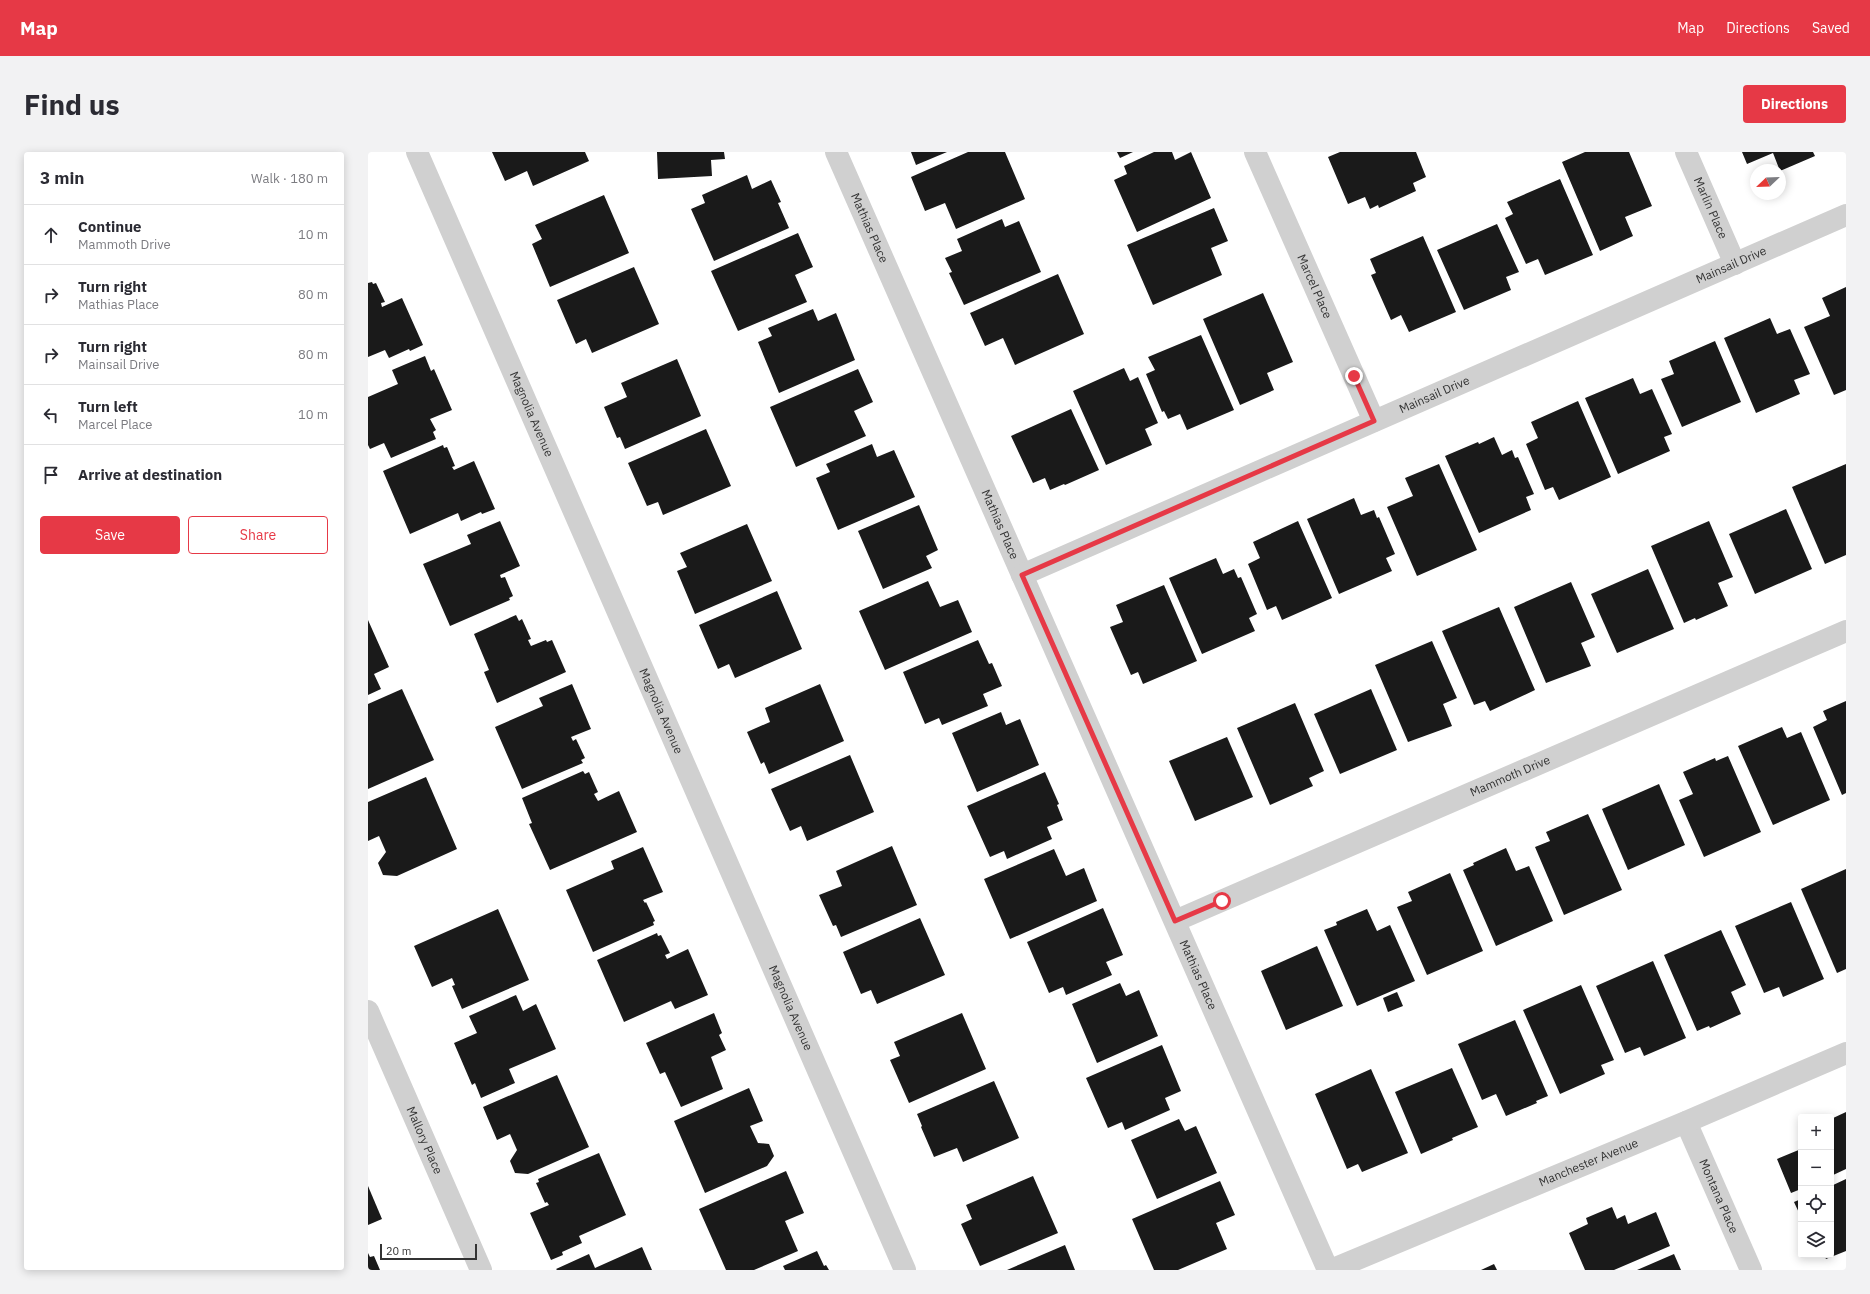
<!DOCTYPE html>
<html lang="en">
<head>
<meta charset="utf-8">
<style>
  body { margin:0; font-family:"IBM Plex Sans",sans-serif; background:#f2f2f3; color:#2b2b33 }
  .controls { position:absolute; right:12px; bottom:12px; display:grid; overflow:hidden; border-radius:4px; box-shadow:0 2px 10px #0003 }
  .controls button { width:36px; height:36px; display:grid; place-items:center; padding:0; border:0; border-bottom:1px solid #e1e1e2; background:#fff; color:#2b2b33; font:20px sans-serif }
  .compass { position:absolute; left:1382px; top:12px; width:36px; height:36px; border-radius:50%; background:#fff; box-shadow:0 2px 10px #0003; rotate:247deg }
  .scale { position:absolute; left:12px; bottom:10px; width:97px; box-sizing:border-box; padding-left:4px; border:2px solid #333; border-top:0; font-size:11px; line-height:14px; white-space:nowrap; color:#333; -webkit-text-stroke:3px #fff; paint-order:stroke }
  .stop { position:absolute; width:12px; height:12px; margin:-9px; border:3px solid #e63946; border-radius:50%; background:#fff }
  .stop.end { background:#e63946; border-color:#fff; box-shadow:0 1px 4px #0008 }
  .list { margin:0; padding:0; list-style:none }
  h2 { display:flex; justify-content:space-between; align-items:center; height:52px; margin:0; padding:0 16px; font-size:17px }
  h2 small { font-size:13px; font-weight:400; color:#7c7c81 }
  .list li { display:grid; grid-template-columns:26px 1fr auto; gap:12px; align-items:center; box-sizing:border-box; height:60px; padding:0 16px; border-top:1px solid #e1e1e2 }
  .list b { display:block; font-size:15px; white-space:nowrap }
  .list p { margin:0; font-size:13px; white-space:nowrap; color:#7c7c81 }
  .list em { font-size:13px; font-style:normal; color:#7c7c81 }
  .actions { display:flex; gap:8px; padding:12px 16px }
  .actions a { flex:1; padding:9px 0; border:1px solid #e63946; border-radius:4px; text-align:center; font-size:14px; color:#e63946 }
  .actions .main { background:#e63946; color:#fff }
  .icon { flex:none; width:22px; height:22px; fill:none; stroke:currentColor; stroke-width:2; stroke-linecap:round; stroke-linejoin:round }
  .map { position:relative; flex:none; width:1478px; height:1118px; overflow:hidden; border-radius:4px }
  header { display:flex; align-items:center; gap:24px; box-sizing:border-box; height:56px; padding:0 20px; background:#e63946; color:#fff }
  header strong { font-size:19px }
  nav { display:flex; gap:22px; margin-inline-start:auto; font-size:14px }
  .intro { display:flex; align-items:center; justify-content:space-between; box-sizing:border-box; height:96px; padding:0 24px }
  h1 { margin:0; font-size:28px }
  .button { padding:10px 18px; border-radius:4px; background:#e63946; color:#fff; font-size:14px; font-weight:700 }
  main { display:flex; gap:24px; padding:0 24px }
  aside { flex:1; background:#fff; border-radius:4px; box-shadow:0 2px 10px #0003 }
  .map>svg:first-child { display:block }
</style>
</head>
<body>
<header>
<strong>Map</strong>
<nav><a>Map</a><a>Directions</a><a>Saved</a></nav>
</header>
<div class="intro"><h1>Find us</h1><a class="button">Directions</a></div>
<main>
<aside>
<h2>3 min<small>Walk · 180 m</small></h2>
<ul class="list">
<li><svg class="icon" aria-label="ahead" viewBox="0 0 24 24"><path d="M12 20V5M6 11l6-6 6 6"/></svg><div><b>Continue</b><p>Mammoth Drive</p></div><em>10 m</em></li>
<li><svg class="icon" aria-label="right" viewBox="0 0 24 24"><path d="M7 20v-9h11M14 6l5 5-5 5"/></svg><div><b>Turn right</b><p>Mathias Place</p></div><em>80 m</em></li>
<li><svg class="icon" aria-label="right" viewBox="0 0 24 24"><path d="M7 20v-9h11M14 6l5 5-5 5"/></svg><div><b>Turn right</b><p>Mainsail Drive</p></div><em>80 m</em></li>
<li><svg class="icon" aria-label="left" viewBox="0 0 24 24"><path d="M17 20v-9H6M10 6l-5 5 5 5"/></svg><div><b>Turn left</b><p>Marcel Place</p></div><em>10 m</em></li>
<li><svg class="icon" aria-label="arrive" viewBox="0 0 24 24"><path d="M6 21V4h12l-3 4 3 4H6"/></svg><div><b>Arrive at destination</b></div></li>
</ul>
<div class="actions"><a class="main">Save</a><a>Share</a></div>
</aside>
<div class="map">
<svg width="1478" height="1118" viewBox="0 0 1478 1118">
  <rect width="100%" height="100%" fill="#fff"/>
  <g fill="#1a1a1a">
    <path d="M 124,0 L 217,0 L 221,9 L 165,34 L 159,19 L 137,29 Z"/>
    <path d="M 289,0 L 356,0 L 357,7 L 343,8 L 344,24 L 290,27 Z"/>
    <path d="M 543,0 L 579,0 L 548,13 Z"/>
    <path d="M 600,0 L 637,0 L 657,47 L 588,77 L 577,51 L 557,59 L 543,25 Z"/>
    <path d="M 749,0 L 765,0 L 752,6 Z"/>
    <path d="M 786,0 L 804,0 L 807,8 L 823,0 L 843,46 L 769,80 L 746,28 L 759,22 L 756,14 Z"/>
    <path d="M 972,0 L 1048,0 L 1058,25 L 1045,31 L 1048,39 L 1011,56 L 1010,53 L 1002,57 L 997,45 L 980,52 L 960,5 Z"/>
    <path d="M 1217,0 L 1261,0 L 1284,54 L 1257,65 L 1265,84 L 1232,99 L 1194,10 Z"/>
    <path d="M 1374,0 L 1445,0 L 1447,4 L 1412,19 L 1405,1 L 1379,12 Z"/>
    <path d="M 379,23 L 384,37 L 403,28 L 413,50 L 410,51 L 421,76 L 346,109 L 323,57 L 337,51 L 334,43 Z"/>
    <path d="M 1192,27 L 1225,103 L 1177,123 L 1170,107 L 1158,112 L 1137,66 L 1145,62 L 1139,50 Z"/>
    <path d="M 236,43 L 261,101 L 182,135 L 164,92 L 174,87 L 167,73 Z"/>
    <path d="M 846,56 L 860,89 L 843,96 L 854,123 L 785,153 L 759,93 Z"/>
    <path d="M 634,67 L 637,75 L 651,69 L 673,120 L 596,153 L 581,121 L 584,120 L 577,106 L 594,99 L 589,87 Z"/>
    <path d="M 1129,72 L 1151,120 L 1138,125 L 1143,138 L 1096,158 L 1069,98 Z"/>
    <path d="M 430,81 L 445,115 L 427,123 L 439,150 L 370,179 L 343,119 Z"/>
    <path d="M 1055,84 L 1088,160 L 1041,180 L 1033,163 L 1023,168 L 1003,123 L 1008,121 L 1002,107 Z"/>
    <path d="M 266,115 L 291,172 L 224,201 L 218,187 L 208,192 L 189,148 Z"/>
    <path d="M 690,122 L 716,182 L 647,213 L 635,186 L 617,194 L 602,161 Z"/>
    <path d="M 4,130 L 5,132 L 8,131 L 17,150 L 13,151 L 14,155 L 34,146 L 55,193 L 42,199 L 41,197 L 21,206 L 17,198 L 0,205 L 0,131 Z"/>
    <path d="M 1478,135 L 1478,238 L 1466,243 L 1436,175 L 1462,164 L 1454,146 Z"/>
    <path d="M 895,141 L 925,210 L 899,221 L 906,238 L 872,253 L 835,167 Z"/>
    <path d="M 445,157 L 450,169 L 468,161 L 487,208 L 411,241 L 390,190 L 404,184 L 400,176 Z"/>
    <path d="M 1402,166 L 1409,182 L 1422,177 L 1442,222 L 1426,228 L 1432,242 L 1388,261 L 1356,186 Z"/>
    <path d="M 833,183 L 866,258 L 819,278 L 812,262 L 800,267 L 796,259 L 794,260 L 778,222 L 787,218 L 780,205 Z"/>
    <path d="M 1347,189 L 1373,250 L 1314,275 L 1293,227 L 1306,222 L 1301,209 Z"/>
    <path d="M 57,204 L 63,219 L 66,217 L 84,258 L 62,267 L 68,278 L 65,280 L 68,287 L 23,306 L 16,291 L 2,297 L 0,293 L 0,245 L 30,232 L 24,218 Z"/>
    <path d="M 309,207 L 333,264 L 257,297 L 252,285 L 249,286 L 236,255 L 259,245 L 253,231 Z"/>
    <path d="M 756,216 L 762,229 L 770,225 L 790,271 L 777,277 L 784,293 L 738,313 L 705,239 Z"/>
    <path d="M 490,217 L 505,250 L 486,259 L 498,284 L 428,315 L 402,255 Z"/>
    <path d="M 1265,226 L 1272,242 L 1284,237 L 1304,282 L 1296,285 L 1302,299 L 1250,322 L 1217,246 Z"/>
    <path d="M 1210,249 L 1243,325 L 1191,348 L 1185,335 L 1177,338 L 1158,292 L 1170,286 L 1163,270 Z"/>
    <path d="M 703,257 L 731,318 L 697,333 L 696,332 L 682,338 L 677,326 L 665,331 L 643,284 Z"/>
    <path d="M 338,277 L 363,334 L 295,363 L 290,350 L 279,354 L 260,311 Z"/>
    <path d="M 1126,285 L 1134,303 L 1144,298 L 1147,306 L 1150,305 L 1166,342 L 1158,345 L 1163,358 L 1111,381 L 1077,304 L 1110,290 L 1111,292 Z"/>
    <path d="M 504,292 L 509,305 L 526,298 L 547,345 L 470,378 L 448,326 L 462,320 L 458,312 Z"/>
    <path d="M 75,293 L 76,296 L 79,295 L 87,314 L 84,315 L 86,318 L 106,309 L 127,357 L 114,362 L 113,360 L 93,369 L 90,361 L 42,382 L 15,319 Z"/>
    <path d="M 1071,312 L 1109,398 L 1049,424 L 1019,355 L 1045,344 L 1037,326 Z"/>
    <path d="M 1478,312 L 1478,403 L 1457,412 L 1424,335 Z"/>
    <path d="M 986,346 L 993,363 L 1006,358 L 1009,366 L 1011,365 L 1027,402 L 1018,406 L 1024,419 L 971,442 L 939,367 Z"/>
    <path d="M 551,353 L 570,398 L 558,404 L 564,416 L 515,437 L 490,379 Z"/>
    <path d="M 1418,357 L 1444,417 L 1387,442 L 1361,382 Z"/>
    <path d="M 132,369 L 152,414 L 132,423 L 133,426 L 137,425 L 145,444 L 141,446 L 142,448 L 82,474 L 55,412 L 103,392 L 99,383 Z"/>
    <path d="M 930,369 L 964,446 L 914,468 L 908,454 L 899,458 L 880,412 L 892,406 L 885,390 Z"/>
    <path d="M 1341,369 L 1365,425 L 1350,431 L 1360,454 L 1328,468 L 1327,466 L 1316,471 L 1283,394 Z"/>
    <path d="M 379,372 L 404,429 L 327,462 L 309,419 L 319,415 L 312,401 Z"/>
    <path d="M 848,406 L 855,422 L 866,417 L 870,426 L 873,425 L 889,462 L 881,466 L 887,479 L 834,502 L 801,426 Z"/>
    <path d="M 1280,417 L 1306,477 L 1249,501 L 1223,442 Z"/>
    <path d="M 560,429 L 572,455 L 590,448 L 604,480 L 517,518 L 491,459 Z"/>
    <path d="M 1203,430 L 1227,485 L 1213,491 L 1223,514 L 1178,531 L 1146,455 Z"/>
    <path d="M 796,433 L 829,509 L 775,532 L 770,520 L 763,523 L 742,475 L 755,470 L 748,453 Z"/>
    <path d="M 409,439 L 434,497 L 367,526 L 361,512 L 350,517 L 331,473 Z"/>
    <path d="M 1131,455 L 1167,538 L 1122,559 L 1117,549 L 1106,553 L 1074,479 Z"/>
    <path d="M 148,463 L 151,469 L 154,467 L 163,487 L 160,488 L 163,494 L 178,488 L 179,490 L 184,488 L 198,520 L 129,551 L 116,520 L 121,518 L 106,482 Z"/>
    <path d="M 0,468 L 21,515 L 6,522 L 13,537 L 0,543 Z"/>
    <path d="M 610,488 L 621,512 L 624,511 L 634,534 L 615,542 L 620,554 L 574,573 L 571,566 L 557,572 L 535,520 Z"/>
    <path d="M 1064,489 L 1089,546 L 1075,552 L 1084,574 L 1040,590 L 1007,513 Z"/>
    <path d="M 204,532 L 223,577 L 203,585 L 205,589 L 208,587 L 217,606 L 213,608 L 215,611 L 154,637 L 127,575 L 175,554 L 171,546 Z"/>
    <path d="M 452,532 L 476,589 L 401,622 L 396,610 L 393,612 L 379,580 L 402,570 L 397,556 Z"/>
    <path d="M 34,537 L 66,608 L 0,637 L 0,552 Z"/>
    <path d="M 1003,537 L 1029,598 L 972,622 L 946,562 Z"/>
    <path d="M 1478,549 L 1478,641 L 1474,643 L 1445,575 L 1459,568 L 1455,559 Z"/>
    <path d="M 927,551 L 956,619 L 941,626 L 945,634 L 902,653 L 869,576 Z"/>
    <path d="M 633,560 L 638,573 L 652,567 L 671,613 L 609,640 L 584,581 Z"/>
    <path d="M 1414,575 L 1419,586 L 1433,580 L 1462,648 L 1405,673 L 1370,594 Z"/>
    <path d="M 859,585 L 885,645 L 827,669 L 801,609 Z"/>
    <path d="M 482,603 L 506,660 L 439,689 L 433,674 L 422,679 L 403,637 Z"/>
    <path d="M 1360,604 L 1393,680 L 1336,705 L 1311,648 L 1325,642 L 1315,620 L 1347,606 L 1348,609 Z"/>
    <path d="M 215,619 L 217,622 L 221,620 L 230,640 L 226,642 L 230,649 L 251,639 L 269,680 L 182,718 L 161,672 L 164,671 L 154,646 Z"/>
    <path d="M 677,620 L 691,652 L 689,653 L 695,668 L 679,675 L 684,687 L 639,707 L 636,699 L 622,705 L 599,654 Z"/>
    <path d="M 58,625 L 89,697 L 29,724 L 15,723 L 10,711 L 18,700 L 11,684 L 0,689 L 0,650 Z"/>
    <path d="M 1291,632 L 1317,693 L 1260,718 L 1234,657 Z"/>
    <path d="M 1220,662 L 1254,738 L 1196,763 L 1167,695 L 1182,689 L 1178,680 Z"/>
    <path d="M 524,694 L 549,753 L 473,785 L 468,773 L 465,774 L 451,743 L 474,734 L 468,719 Z"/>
    <path d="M 275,695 L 295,740 L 275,748 L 277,751 L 278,750 L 287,769 L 285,770 L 286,773 L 225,800 L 198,738 L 246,717 L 243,709 Z"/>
    <path d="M 1138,696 L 1148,719 L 1161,714 L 1185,769 L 1128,794 L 1095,718 L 1106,713 L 1105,711 Z"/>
    <path d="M 686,697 L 698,724 L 716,716 L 729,749 L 642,787 L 616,727 Z"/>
    <path d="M 1478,717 L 1478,817 L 1469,821 L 1433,737 Z"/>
    <path d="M 1082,721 L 1115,799 L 1059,823 L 1029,755 L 1044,749 L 1040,740 Z"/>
    <path d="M 1423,750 L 1456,827 L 1415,845 L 1411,835 L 1396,841 L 1367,774 Z"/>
    <path d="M 735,756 L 755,803 L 738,810 L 744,823 L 698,843 L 695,835 L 681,841 L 659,790 Z"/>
    <path d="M 130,757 L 161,828 L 94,857 L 84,834 L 87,833 L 84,826 L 64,835 L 46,794 Z"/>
    <path d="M 999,757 L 1009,779 L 1022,773 L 1047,829 L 989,854 L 956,778 L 969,773 L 968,770 Z"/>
    <path d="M 552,766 L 577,823 L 509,852 L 503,838 L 493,842 L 475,800 Z"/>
    <path d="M 1353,778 L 1378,833 L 1363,840 L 1373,862 L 1342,876 L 1341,874 L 1329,879 L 1296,803 Z"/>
    <path d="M 289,781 L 290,784 L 293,783 L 302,801 L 297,803 L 299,807 L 320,797 L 340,843 L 307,857 L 303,849 L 256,870 L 229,808 Z"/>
    <path d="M 949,794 L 975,854 L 918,878 L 893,819 Z"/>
    <path d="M 1285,809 L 1318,886 L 1276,904 L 1272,895 L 1257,901 L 1228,834 Z"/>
    <path d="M 752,831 L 758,844 L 771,838 L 790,884 L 729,911 L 704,852 Z"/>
    <path d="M 1213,833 L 1246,908 L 1233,913 L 1237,922 L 1192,942 L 1155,858 Z"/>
    <path d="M 1029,840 L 1035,854 L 1020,860 L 1015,846 Z"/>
    <path d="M 148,843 L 155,859 L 168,852 L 188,897 L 141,917 L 147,931 L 113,946 L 107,931 L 104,933 L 86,891 L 109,881 L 101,864 Z"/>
    <path d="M 346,861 L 354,881 L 351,883 L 358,898 L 343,905 L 355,937 L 313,955 L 297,920 L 292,922 L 278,891 Z"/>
    <path d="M 594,861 L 618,917 L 541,951 L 522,908 L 532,904 L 526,890 Z"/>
    <path d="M 1147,868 L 1180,944 L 1168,949 L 1169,951 L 1138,964 L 1128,942 L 1114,948 L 1090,892 Z"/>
    <path d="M 794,893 L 813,939 L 797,946 L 802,958 L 757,978 L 754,970 L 740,976 L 718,926 Z"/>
    <path d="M 1084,916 L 1110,975 L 1084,986 L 1085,988 L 1053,1002 L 1027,940 Z"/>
    <path d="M 1003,917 L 1040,1001 L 994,1020 L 990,1012 L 979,1017 L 947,942 Z"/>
    <path d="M 189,923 L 221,995 L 160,1022 L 147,1021 L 142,1009 L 149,998 L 142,982 L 129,988 L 115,955 Z"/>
    <path d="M 626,929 L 651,986 L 595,1010 L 589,996 L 566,1005 L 553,975 L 554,974 L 549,962 Z"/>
    <path d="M 381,936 L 395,969 L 382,974 L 390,991 L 401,992 L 406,1004 L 399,1014 L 337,1041 L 306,969 Z"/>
    <path d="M 1478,960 L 1478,1017 L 1463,1024 L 1463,967 Z"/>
    <path d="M 811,967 L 817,979 L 828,974 L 849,1021 L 789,1047 L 763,988 Z"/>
    <path d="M 1433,988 L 1433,1037 L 1423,1041 L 1409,1007 L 1433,997 L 1430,990 Z"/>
    <path d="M 231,1001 L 258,1063 L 211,1084 L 214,1091 L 194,1100 L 195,1103 L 183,1108 L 162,1061 L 181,1053 L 179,1050 L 177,1051 L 168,1031 L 171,1030 L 170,1027 Z"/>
    <path d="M 418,1019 L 436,1061 L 417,1069 L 430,1099 L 386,1118 L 358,1118 L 331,1057 Z"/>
    <path d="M 665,1024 L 690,1081 L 612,1114 L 593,1072 L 604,1067 L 598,1053 Z"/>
    <path d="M 1478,1027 L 1478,1099 L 1458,1107 L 1456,1103 L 1463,1103 L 1463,1034 Z"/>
    <path d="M 852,1029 L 867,1063 L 848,1071 L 859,1097 L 810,1118 L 786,1118 L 764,1067 Z"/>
    <path d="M 0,1034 L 14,1067 L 0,1073 Z"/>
    <path d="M 1433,1047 L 1433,1065 L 1426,1050 Z"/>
    <path d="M 1244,1055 L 1249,1067 L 1257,1063 L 1260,1072 L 1288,1060 L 1302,1094 L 1246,1118 L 1217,1118 L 1201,1081 L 1220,1072 L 1218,1066 Z"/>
    <path d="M 697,1093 L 707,1118 L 639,1118 Z"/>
    <path d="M 274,1095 L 284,1118 L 189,1118 L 188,1117 L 221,1102 L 227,1116 Z"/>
    <path d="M 449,1099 L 456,1114 L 458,1113 L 461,1118 L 417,1118 L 415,1114 Z"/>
    <path d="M 0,1101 L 2,1105 L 6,1104 L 12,1118 L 0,1118 Z"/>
    <path d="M 1306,1102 L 1313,1118 L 1269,1118 Z"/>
    <path d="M 1126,1112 L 1129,1118 L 1113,1118 Z"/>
  </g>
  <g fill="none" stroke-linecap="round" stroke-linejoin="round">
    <g stroke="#d0d0d0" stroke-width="22">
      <path id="s1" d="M 49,0 L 537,1118"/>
      <path id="s2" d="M 468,0 L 960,1118"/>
      <path id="s3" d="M 887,0 L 1006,269"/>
      <path id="s4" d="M 1318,0 L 1367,112"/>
      <path id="s5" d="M 654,423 L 1478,63"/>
      <path id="s6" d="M 807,769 L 1478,479"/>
      <path id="s7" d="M 0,859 L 113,1118"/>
      <path id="s8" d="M 1318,970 L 1383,1118"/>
      <path id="s9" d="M 963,1118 L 1318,970 L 1478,901"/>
    </g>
  </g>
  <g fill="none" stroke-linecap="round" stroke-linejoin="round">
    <path stroke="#e63946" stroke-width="5" d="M 854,749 L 807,769 L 654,423 L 1006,269 L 986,224"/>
  </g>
  <g text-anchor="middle" stroke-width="4" stroke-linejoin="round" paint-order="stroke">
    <g font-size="12" fill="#333" stroke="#fff">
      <text dy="4" stroke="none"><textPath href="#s4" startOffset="61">Marlin Place</textPath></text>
      <text dy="4" stroke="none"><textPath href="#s2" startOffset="83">Mathias Place</textPath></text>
      <text dy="4" stroke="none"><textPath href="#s5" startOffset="774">Mainsail Drive</textPath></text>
      <text dy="4" stroke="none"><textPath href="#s3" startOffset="147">Marcel Place</textPath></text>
      <text dy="4" stroke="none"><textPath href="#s5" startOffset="450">Mainsail Drive</textPath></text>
      <text dy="4" stroke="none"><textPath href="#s1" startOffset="286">Magnolia Avenue</textPath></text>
      <text dy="4" stroke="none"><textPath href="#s2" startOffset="407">Mathias Place</textPath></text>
      <text dy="4" stroke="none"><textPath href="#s1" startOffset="610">Magnolia Avenue</textPath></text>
      <text dy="4" stroke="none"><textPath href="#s6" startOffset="365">Mammoth Drive</textPath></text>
      <text dy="4" stroke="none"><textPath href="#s2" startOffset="899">Mathias Place</textPath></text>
      <text dy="4" stroke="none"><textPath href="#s1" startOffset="934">Magnolia Avenue</textPath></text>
      <text dy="4" stroke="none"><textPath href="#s7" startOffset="141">Mallory Place</textPath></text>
      <text dy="4" stroke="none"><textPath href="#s9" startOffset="279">Manchester Avenue</textPath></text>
      <text dy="4" stroke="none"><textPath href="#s8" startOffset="81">Montana Place</textPath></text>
    </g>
  </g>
</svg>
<div class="controls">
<button>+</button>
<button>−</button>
<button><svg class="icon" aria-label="locate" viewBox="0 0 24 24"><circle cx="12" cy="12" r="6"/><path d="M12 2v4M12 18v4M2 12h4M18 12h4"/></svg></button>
<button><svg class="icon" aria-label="layers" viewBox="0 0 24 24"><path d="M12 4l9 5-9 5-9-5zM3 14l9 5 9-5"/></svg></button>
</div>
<svg class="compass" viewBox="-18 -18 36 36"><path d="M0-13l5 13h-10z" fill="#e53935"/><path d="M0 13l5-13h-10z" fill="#7c7c81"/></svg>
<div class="scale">20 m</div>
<div class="stop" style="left:854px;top:749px"></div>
<div class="stop end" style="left:986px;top:224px"></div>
</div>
</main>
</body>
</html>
